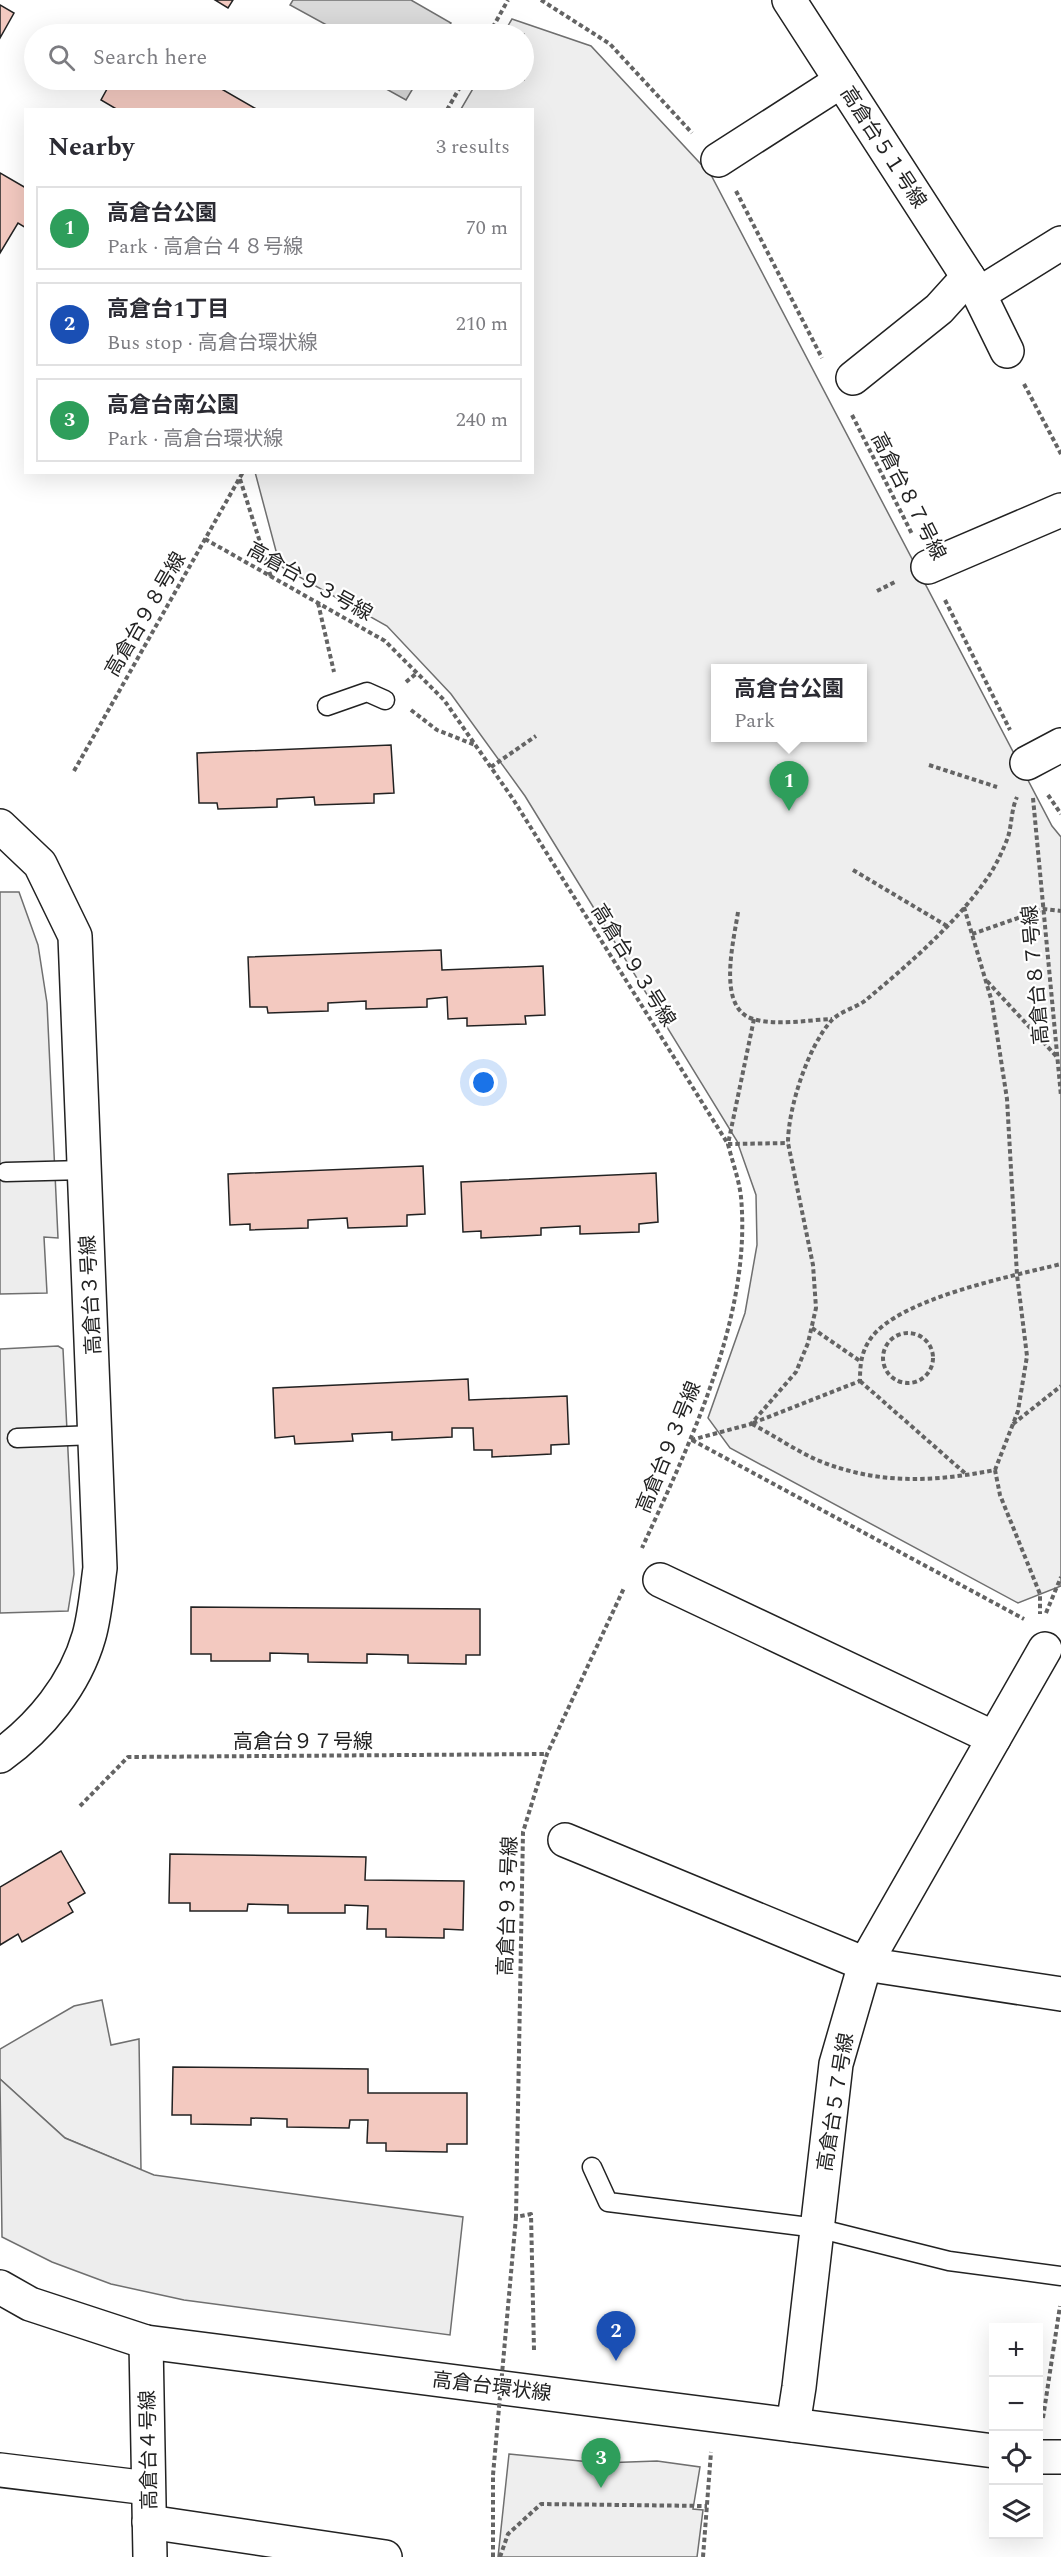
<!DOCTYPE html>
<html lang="en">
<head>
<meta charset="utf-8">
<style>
  body { margin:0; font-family:Spectral,"Noto Sans JP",serif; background:#f2f2f3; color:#2b2b33 }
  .controls { position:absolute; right:18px; bottom:18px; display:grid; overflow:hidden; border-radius:0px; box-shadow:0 6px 24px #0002 }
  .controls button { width:54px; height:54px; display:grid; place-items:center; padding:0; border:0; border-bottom:2px solid #e1e1e2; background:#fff; color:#2b2b33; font:30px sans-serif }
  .you { position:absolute; left:484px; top:1083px; width:21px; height:21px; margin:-15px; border:4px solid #fff; border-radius:50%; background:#1a73e8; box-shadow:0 0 0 9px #1a73e833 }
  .badge { display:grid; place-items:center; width:39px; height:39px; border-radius:50%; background:#0f766e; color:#fff; font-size:20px; font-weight:700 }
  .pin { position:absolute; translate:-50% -50px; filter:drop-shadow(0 2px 3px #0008) }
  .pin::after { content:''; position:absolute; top:32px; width:21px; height:18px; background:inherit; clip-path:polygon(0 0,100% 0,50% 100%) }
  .popup { position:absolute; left:711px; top:664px; width:156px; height:78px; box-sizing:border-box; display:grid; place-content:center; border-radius:0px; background:#fff; filter:drop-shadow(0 2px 4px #0005); font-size:20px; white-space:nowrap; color:#7c7c81 }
  .popup b { font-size:22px; color:#2b2b33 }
  .popup::after { content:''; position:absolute; left:50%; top:100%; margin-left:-12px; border:12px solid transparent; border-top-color:#fff }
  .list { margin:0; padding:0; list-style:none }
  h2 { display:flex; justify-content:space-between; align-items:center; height:78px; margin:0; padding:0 24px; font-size:26px }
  h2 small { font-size:20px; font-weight:400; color:#7c7c81 }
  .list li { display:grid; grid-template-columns:39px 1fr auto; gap:18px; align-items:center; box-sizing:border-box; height:84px; margin:0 12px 12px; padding:0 12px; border:2px solid #e1e1e2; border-radius:0px }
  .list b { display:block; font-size:22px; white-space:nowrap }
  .list p { margin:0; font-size:20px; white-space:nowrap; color:#7c7c81 }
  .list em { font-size:20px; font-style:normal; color:#7c7c81 }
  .icon { flex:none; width:33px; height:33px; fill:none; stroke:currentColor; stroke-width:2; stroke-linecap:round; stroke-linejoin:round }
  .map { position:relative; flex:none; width:1061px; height:2557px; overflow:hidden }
  .search { position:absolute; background:#fff; box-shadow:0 6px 24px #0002; left:24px; top:24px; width:510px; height:66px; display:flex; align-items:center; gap:15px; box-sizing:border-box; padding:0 21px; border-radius:33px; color:#7c7c81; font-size:22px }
  .panel { position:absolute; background:#fff; box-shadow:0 6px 24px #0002; left:24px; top:108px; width:510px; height:366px; border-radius:0px }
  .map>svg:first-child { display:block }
</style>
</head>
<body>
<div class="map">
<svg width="1061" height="2557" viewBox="0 0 1061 2557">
  <rect width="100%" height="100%" fill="#fff"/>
  <g fill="#eee" stroke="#6f6f6f" stroke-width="1.5" fill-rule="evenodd">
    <path d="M 512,19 L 591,46 L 711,175 L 1052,826 L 1061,837 L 1061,1586 L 1018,1603 L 730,1448 L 708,1418 L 745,1313 L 757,1245 L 756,1195 L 737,1141 L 525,796 L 451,694 L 387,626 L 280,566 L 255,472 L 532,472 L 532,110 L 461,109 L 478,80 L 524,80 L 524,34 L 503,34 ZM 716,668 L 862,668 L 862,738 L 716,738 Z"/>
    <path d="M 102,2000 L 111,2045 L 139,2039 L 141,2170 L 65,2138 L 0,2079 L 0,2049 L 74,2006 Z"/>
    <path d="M 509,2454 L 601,2463 L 657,2461 L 700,2467 L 693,2509 L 703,2510 L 697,2557 L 498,2557 Z"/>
  </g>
  <g fill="#ededed" stroke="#6f6f6f" stroke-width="1.5">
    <path d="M 0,892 L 19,892 L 38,945 L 47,1003 L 58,1238 L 44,1237 L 47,1293 L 0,1294 Z"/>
    <path d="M 58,1346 L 63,1349 L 74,1574 L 68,1611 L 0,1613 L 0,1349 Z"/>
    <path d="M 0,2079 L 65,2138 L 154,2175 L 463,2217 L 450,2335 L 184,2300 L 111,2284 L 52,2262 L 2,2237 Z"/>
  </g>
  <g fill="#d9d9d9" stroke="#6f6f6f" stroke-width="1.5">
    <path d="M 293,0 L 411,0 L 451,23 L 444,34 L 343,34 L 290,5 Z"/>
    <path d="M 370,80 L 418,80 L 406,100 Z"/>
  </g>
  <g fill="#f3c9c0" stroke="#222" stroke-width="1.5">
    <path d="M 215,0 L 233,0 L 228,8 Z"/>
    <path d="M 0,5 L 14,13 L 0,38 Z"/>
    <path d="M 112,80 L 206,80 L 258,110 L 118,110 L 101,100 Z"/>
    <path d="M 0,173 L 26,188 L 26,228 L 18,223 L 0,253 Z"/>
    <path d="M 391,745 L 394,793 L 374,794 L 374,803 L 315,805 L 314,797 L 277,799 L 277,807 L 218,809 L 217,803 L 199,803 L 197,753 Z"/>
    <path d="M 441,950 L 442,970 L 543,966 L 545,1015 L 525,1016 L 526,1024 L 467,1026 L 467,1018 L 448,1019 L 447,997 L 427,999 L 427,1007 L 366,1009 L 366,1001 L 328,1003 L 328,1011 L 268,1013 L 267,1007 L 250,1007 L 248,957 Z"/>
    <path d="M 423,1166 L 425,1214 L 407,1215 L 407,1226 L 348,1228 L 347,1218 L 308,1220 L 308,1228 L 250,1230 L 250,1224 L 230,1225 L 228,1174 Z"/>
    <path d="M 656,1173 L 658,1222 L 639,1224 L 639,1232 L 580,1234 L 580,1226 L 541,1228 L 541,1235 L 481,1238 L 481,1231 L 463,1232 L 461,1182 Z"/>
    <path d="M 468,1379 L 469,1400 L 567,1396 L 569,1444 L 551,1445 L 551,1454 L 492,1457 L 492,1450 L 474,1450 L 473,1428 L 452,1428 L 452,1437 L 392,1440 L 392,1432 L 352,1434 L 353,1441 L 295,1444 L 294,1436 L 275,1438 L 273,1388 Z"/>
    <path d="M 191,1607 L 480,1609 L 480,1655 L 466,1655 L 466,1664 L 408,1663 L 408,1655 L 367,1654 L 367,1663 L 308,1662 L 308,1654 L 270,1653 L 270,1661 L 211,1661 L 211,1654 L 191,1654 Z"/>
    <path d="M 61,1851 L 85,1893 L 68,1903 L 73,1912 L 22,1942 L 18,1934 L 0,1945 L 0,1887 Z"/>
    <path d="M 170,1854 L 366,1857 L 365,1880 L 464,1881 L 463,1930 L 444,1929 L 444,1938 L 386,1937 L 386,1929 L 367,1929 L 368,1906 L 345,1905 L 345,1913 L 288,1913 L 288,1905 L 248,1904 L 247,1911 L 190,1911 L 190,1903 L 169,1903 Z"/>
    <path d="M 173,2067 L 368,2069 L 368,2093 L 467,2093 L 467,2144 L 447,2144 L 447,2152 L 386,2151 L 386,2143 L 367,2143 L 368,2120 L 350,2120 L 349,2128 L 287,2127 L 287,2119 L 251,2118 L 251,2125 L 191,2124 L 191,2115 L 172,2115 Z"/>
  </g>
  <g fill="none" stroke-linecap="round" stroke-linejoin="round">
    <g stroke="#222" stroke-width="21">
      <g id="lane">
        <path d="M 327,706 L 367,692 L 385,700"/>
        <path d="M 6,1172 L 84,1170"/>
        <path d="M 17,1438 L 95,1435"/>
        <path d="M 592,2167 L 608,2202 L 817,2228 L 949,2261 L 1061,2276"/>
      </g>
    </g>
    <g stroke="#222" stroke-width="36">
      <g id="street">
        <path d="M 789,0 L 979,294 L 1061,243"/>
        <path d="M 718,160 L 841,81"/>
        <path d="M 979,294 L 1007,351"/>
        <path d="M 853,378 L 939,309 L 968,277"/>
        <path d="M 928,567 L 1061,510"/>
        <path d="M 1027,763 L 1061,745"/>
        <path d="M 660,1580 L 994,1738"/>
        <path d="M 565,1840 L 865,1964 L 1061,1994"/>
        <path d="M 146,2342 L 150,2557"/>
        <path d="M 793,2425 L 799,2387 L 836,2064 L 865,1964 L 1045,1649"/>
        <path d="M 0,2470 L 148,2488"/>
        <path d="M 149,2522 L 385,2557"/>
      </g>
    </g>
    <g stroke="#222" stroke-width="36">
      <g id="secondary">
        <path d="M 0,826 L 40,864 L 75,936 L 100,1568 C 97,1590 95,1615 89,1636 C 75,1685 40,1727 0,1756"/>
        <path d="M 0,2287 L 30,2304 L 146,2342 L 994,2451"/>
        <path d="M 1038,2457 L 1061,2457"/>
      </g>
    </g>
    <g stroke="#646464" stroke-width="4" stroke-dasharray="4.5 3" stroke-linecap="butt">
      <path d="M 541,0 L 610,44 L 692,133"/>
      <path d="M 489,34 L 508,0"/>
      <path d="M 447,110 L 464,80"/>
      <path d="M 736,191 L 822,358"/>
      <path d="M 1024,384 L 1061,454"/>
      <path d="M 852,415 L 912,534"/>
      <path d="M 240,479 L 271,577"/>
      <path d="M 205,539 L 385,641 L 444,700 L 513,799 L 728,1144 C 732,1161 739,1179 741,1197 C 752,1315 690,1443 642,1548"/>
      <path d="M 877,591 L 895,582"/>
      <path d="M 945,600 L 1010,730"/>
      <path d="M 318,603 L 334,672"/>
      <path d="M 406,682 L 417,673"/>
      <path d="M 411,710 L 437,730 L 475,745"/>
      <path d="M 929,765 L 997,787"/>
      <path d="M 491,767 L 536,736"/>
      <path d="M 74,771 L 243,472"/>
      <path d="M 1048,795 L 1061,814"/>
      <path d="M 1033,798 L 1061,1096"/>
      <path d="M 853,870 L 947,926"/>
      <path d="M 964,907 L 992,1002 L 1007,1099 L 1017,1275 L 1027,1356 L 1018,1411 L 995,1470"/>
      <path d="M 738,912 C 734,940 716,1008 753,1019 C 777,1026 807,1020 832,1019"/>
      <path d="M 972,934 L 1044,909 L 1061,911"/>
      <path d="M 987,981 L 1057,1057"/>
      <path d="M 754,1019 L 728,1144 L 788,1143"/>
      <path d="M 812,1328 L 860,1361"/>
      <circle cx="908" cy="1358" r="25"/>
      <path d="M 860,1381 L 967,1475"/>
      <path d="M 753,1423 L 860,1381 C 860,1365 861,1352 871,1338 C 900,1298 1013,1276 1061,1264"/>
      <path d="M 752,1424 C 773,1435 795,1450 817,1460 C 878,1485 932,1482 995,1470 L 1000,1495 L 1040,1594 L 1040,1614"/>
      <path d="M 1013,1424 L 1061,1386"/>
      <path d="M 691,1440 L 751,1424 L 796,1372 L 808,1343 L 816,1308 L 813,1265 L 788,1143 C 788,1108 808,1047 831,1021 C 840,1011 856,1008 866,1000 C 909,964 959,921 990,874 C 997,863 1004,848 1008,837 C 1012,824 1011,810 1017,797"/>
      <path d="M 692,1440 L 1024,1619"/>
      <path d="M 1046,1613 L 1061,1577"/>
      <path d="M 80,1806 L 128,1757 L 547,1754"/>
      <path d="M 534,2350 L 531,2214 L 516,2217 L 523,1832 L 547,1754 L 624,1588"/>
      <path d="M 1043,2418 L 1060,2306"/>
      <path d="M 493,2557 L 493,2475"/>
      <path d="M 500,2557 L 508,2534 L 541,2504 L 707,2506"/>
      <path d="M 703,2557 L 711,2452"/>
    </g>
    <use href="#lane" stroke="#fff" stroke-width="18"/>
    <use href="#street" stroke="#fff" stroke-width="33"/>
    <use href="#secondary" stroke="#fff" stroke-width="33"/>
    <path stroke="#646464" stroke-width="4" stroke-dasharray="4.5 3" stroke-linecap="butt" d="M 493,2475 L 516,2217"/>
  </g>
  <g text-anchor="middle" stroke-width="4.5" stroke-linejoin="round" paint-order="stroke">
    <g font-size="20" fill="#222" stroke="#fff">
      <text transform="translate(884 147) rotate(57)" y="7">高倉台５１号線</text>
      <text transform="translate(909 496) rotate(63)" y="7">高倉台８７号線</text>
      <text transform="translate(310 581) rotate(29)" y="7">高倉台９３号線</text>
      <text transform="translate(145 614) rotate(-60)" y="7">高倉台９８号線</text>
      <text transform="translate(634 965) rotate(58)" y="7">高倉台９３号線</text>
      <text transform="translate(1035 975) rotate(-95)" y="7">高倉台８７号線</text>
      <text transform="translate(90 1295) rotate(-93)" y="7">高倉台３号線</text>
      <text transform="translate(668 1447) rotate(-68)" y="7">高倉台９３号線</text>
      <text x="303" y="1748">高倉台９７号線</text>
      <text transform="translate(507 1906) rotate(-88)" y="7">高倉台９３号線</text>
      <text transform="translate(835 2102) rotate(-81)" y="7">高倉台５７号線</text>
      <text transform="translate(492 2386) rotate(7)" y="7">高倉台環状線</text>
      <text transform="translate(148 2450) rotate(-91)" y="7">高倉台４号線</text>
    </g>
  </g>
</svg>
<div class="controls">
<button>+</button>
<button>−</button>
<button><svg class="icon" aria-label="locate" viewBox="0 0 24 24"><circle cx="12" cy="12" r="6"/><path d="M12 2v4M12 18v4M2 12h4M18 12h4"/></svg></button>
<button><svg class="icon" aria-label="layers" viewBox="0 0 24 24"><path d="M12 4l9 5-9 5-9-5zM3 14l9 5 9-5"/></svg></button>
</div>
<div class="you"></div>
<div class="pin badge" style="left:789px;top:811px;background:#2e9e5b">1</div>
<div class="popup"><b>高倉台公園</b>Park</div>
<div class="pin badge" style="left:616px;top:2361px;background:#1a4fb4">2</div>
<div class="pin badge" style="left:601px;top:2488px;background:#2e9e5b">3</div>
<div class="search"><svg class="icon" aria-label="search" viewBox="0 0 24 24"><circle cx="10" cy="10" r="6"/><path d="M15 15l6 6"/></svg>Search here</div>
<section class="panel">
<h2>Nearby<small>3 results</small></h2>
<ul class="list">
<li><span class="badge" style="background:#2e9e5b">1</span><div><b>高倉台公園</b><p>Park · 高倉台４８号線</p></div><em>70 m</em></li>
<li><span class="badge" style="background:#1a4fb4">2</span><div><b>高倉台1丁目</b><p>Bus stop · 高倉台環状線</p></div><em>210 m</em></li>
<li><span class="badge" style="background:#2e9e5b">3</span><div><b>高倉台南公園</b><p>Park · 高倉台環状線</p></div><em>240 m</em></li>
</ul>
</section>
</div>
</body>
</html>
